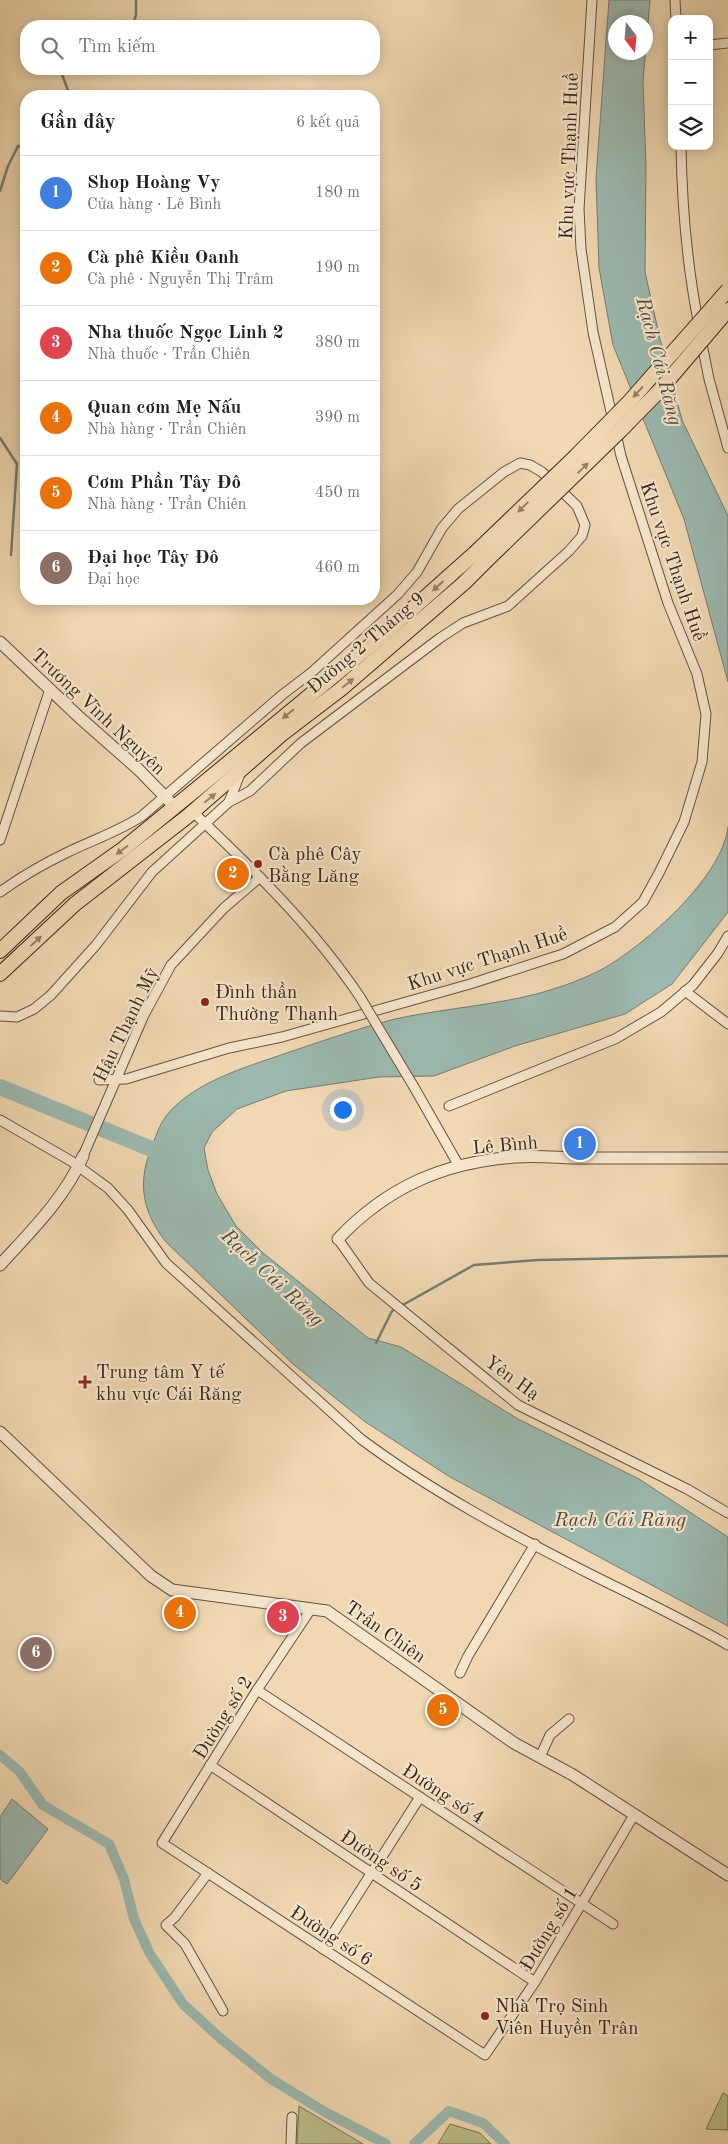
<!DOCTYPE html>
<html lang="vi">
<head>
<meta charset="utf-8">
<style>
  body { margin:0; font-family:"Old Standard TT",serif; background:#f6f6f6; color:#222 }
  .controls { position:absolute; right:15px; top:15px; display:grid; overflow:hidden; border-radius:10px; box-shadow:0 2px 12px #0003 }
  .controls button { width:45px; height:45px; display:grid; place-items:center; padding:0; border:0; border-bottom:1px solid #e0e0e0; background:#fff; color:#222; font:25px sans-serif }
  .compass { position:absolute; left:608px; top:15px; width:45px; height:45px; border-radius:50%; background:#fff; box-shadow:0 2px 12px #0003; rotate:164deg }
  .you { position:absolute; left:342px; top:1109px; width:18px; height:18px; margin:-12px; border:4px solid #fff; border-radius:50%; background:#1a73e8; box-shadow:0 0 0 8px #1a73e833 }
  .badge { display:grid; place-items:center; width:32px; height:32px; border-radius:50%; background:#111827; color:#fff; font-size:16px; font-weight:700 }
  .pin { position:absolute; translate:-50% -50%; border:2px solid #fff; box-shadow:0 1px 5px #0006 }
  .list { margin:0; padding:0; list-style:none }
  h2 { display:flex; justify-content:space-between; align-items:center; height:65px; margin:0; padding:0 20px; font-size:21px }
  h2 small { font-size:16px; font-weight:400; color:#767676 }
  .list li { display:grid; grid-template-columns:32px 1fr auto; gap:15px; align-items:center; box-sizing:border-box; height:75px; padding:0 20px; border-top:1px solid #e0e0e0 }
  .list b { display:block; font-size:19px; white-space:nowrap }
  .list p { margin:0; font-size:16px; white-space:nowrap; color:#767676 }
  .list em { font-size:16px; font-style:normal; color:#767676 }
  .icon { flex:none; width:28px; height:28px; fill:none; stroke:currentColor; stroke-width:2; stroke-linecap:round; stroke-linejoin:round }
  .map { position:relative; flex:none; width:728px; height:2144px; overflow:hidden }
  .search { position:absolute; background:#fff; box-shadow:0 2px 12px #0003; left:20px; top:20px; width:360px; height:55px; display:flex; align-items:center; gap:12px; box-sizing:border-box; padding:0 18px; border-radius:20px; color:#767676; font-size:19px }
  .panel { position:absolute; background:#fff; box-shadow:0 2px 12px #0003; left:20px; top:90px; width:360px; height:515px; border-radius:20px }
  .map>svg:first-child { display:block }
</style>
</head>
<body>
<div class="map">
<svg width="728" height="2144" viewBox="0 0 728 2144">
  <rect width="100%" height="100%" fill="#f1d8b2"/>
  <filter id="stains"><feTurbulence type="fractalNoise" baseFrequency=".004" numOctaves="4"/><feColorMatrix values="0 0 0 0 .2 0 0 0 0 .09 0 0 0 0 .02 0 0 0 .5 -.17"/></filter>
  <radialGradient id="worn" r=".72"><stop offset=".6" stop-color="#630" stop-opacity="0"/><stop offset="1" stop-color="#630" stop-opacity=".3"/></radialGradient>
  <g fill="#bbbe8b" stroke="#7a7252">
    <path d="M 723,2093 L 728,2096 L 728,2130 L 706,2129 Z"/>
    <path d="M 299,2106 L 363,2144 L 297,2144 Z"/>
    <path d="M 450,2124 L 480,2133 L 491,2144 L 438,2144 Z"/>
  </g>
  <g fill="#9bb9af" stroke="#747e73" fill-rule="evenodd">
    <path d="M 609,0 L 650,0 L 643,82 L 646,166 L 645,272 L 660,339 L 682,420 L 728,516 L 728,682 L 684,519 L 613,345 L 599,268 L 596,178 ZM 616,22 L 646,22 L 646,52 L 616,52 Z"/>
    <path d="M 728,827 L 728,912 L 672,984 L 625,1014 L 515,1046 L 434,1076 L 379,1077 L 286,1091 L 237,1109 L 212,1132 L 204,1148 L 208,1170 L 217,1194 L 236,1226 L 262,1252 L 368,1338 L 401,1347 L 518,1419 L 639,1479 L 728,1537 L 728,1626 L 450,1477 L 364,1421 L 293,1364 L 166,1242 C 143,1213 137,1184 151,1149 C 155,1139 159,1125 166,1116 C 189,1087 231,1072 266,1060 C 308,1046 352,1030 395,1019 C 450,1007 507,1005 560,987 C 577,981 597,973 611,964 C 652,938 722,876 728,827 Z"/>
    <path d="M 12,1799 L 48,1829 L 7,1884 L 0,1879 L 0,1817 Z"/>
  </g>
  <g fill="none" stroke-linecap="round" stroke-linejoin="round">
    <g stroke="#747e73" stroke-width="2.5">
      <path d="M 132,26 L 136,15 L 136,0"/>
      <path d="M 60,69 L 70,96"/>
      <path d="M 0,191 L 8,166 L 18,146 L 26,148"/>
      <path d="M 0,438 L 17,464 L 11,555"/>
      <path d="M 376,1343 L 392,1311 L 474,1265 L 538,1260 L 728,1256"/>
    </g>
    <g stroke="#9bb9af" stroke-width="10">
      <path d="M 0,1755 L 19,1771 L 43,1805 L 109,1844 L 124,1879 L 134,1919 L 150,1954 L 183,2004 L 220,2038 L 271,2079 L 325,2112 L 386,2144"/>
      <path d="M 414,2144 L 449,2111 L 483,2123 L 505,2144"/>
    </g>
    <path stroke="#9bb9af" stroke-width="16" d="M 0,1087 L 171,1157"/>
    <g stroke="#685240" stroke-width="11">
      <g id="minor">
        <path d="M 675,0 L 676,19"/>
        <path d="M 709,45 L 728,43"/>
        <path d="M 681,146 C 682,207 687,266 699,326"/>
        <path d="M 701,339 L 709,379 L 728,448"/>
        <path d="M 229,802 L 240,774"/>
        <path d="M 193,812 C 254,870 313,927 360,997"/>
        <path d="M 0,840 L 50,689"/>
        <path d="M 0,892 C 21,877 43,864 66,853 C 92,840 118,832 142,816 L 282,695 L 312,672 L 398,594 L 417,572 L 442,528 L 458,509 L 504,472 L 520,463 L 530,465 L 542,472 L 577,506 L 585,525 L 582,536 L 569,551 L 508,606 L 463,623 L 440,638 L 301,743 L 250,791 L 229,802 L 152,872 L 96,945 L 51,995 L 34,1009 L 17,1017 L 0,1016"/>
        <path d="M 685,991 L 728,1024"/>
        <path d="M 99,1080 L 126,1079 L 229,1048 L 282,1037 L 470,984 L 563,954 L 615,927 L 643,902 L 659,873 L 684,822 L 702,762 L 706,714 L 697,674 L 668,603 L 621,456 L 593,332 L 581,249 L 579,209 L 592,0"/>
        <path d="M 414,1087 L 459,1166"/>
        <path d="M 449,1106 L 615,1039 L 661,1012 L 693,985 L 718,953 L 728,936"/>
        <path d="M 0,1120 L 71,1161 L 108,1188 L 128,1210 L 166,1263 L 361,1439 C 429,1490 513,1535 590,1574 C 636,1597 683,1619 728,1645"/>
        <path d="M 83,1156 L 144,1015 L 171,965 L 224,908 L 260,877"/>
        <path d="M 338,1239 L 369,1283 L 518,1405 L 687,1489 L 728,1513"/>
        <path d="M 311,1609 L 257,1690 L 162,1843 L 485,2055 L 535,1982 L 634,1815"/>
        <path d="M 460,1673 L 468,1656 L 535,1544"/>
        <path d="M 257,1690 L 613,1924"/>
        <path d="M 540,1757 L 550,1735 L 569,1719"/>
        <path d="M 210,1765 L 535,1982"/>
        <path d="M 208,1873 L 175,1917 L 166,1925 L 185,1944 L 223,2011"/>
        <path d="M 323,1949 L 420,1797"/>
        <path d="M 291,2144 L 292,2117"/>
      </g>
    </g>
    <g stroke="#685240" stroke-width="13">
      <g id="tertiary">
        <path d="M 0,642 L 79,717 L 138,769 L 175,807"/>
        <path d="M 338,1239 C 387,1187 444,1162 516,1157 C 538,1155 561,1158 584,1158 C 632,1158 680,1158 728,1158"/>
        <path d="M 0,1265 C 30,1232 65,1198 83,1156"/>
        <path d="M 0,1432 L 151,1576 L 172,1590 L 327,1611 L 514,1743 L 573,1775 L 728,1875"/>
      </g>
    </g>
    <g stroke="#3a261a" stroke-width="16">
      <g id="trunk">
        <path d="M 0,951 L 61,893 L 123,849 L 199,787 L 383,635 L 475,553"/>
        <path d="M 0,974 L 75,904 L 188,816 L 282,734 L 341,689 L 464,583 L 485,562"/>
      </g>
    </g>
    <use href="#minor" stroke="#f6e6cd" stroke-width="9"/>
    <use href="#tertiary" stroke="#f6e6cd" stroke-width="11"/>
    <use href="#trunk" stroke="#f1d8b2" stroke-width="14"/>
    <g stroke="#685240" stroke-width="11" stroke-linecap="butt">
      <path id="minor-bridge" d="M 360,997 L 414,1087"/>
    </g>
    <g stroke="#3a261a" stroke-width="16" stroke-linecap="butt">
      <g id="trunk-bridge">
        <path d="M 475,553 L 576,456 L 630,401 L 728,290"/>
        <path d="M 485,562 L 621,430 L 659,391 L 728,310"/>
      </g>
    </g>
    <use href="#minor-bridge" stroke="#f6e6cd" stroke-width="9"/>
    <use href="#trunk-bridge" stroke="#f1d8b2" stroke-width="14"/>
  </g>
  <defs><path id="oneway-solid" d="M-6-.8H1V-3.2L6.5 0L1 3.2V.8H-6Z" transform="scale(1.25)"/></defs>
  <g fill="#967f66">
    <use href="#oneway-solid" transform="translate(638 392) rotate(132)"/>
    <use href="#oneway-solid" transform="translate(583 468) rotate(-44)"/>
    <use href="#oneway-solid" transform="translate(523 507) rotate(136)"/>
    <use href="#oneway-solid" transform="translate(438 586) rotate(138)"/>
    <use href="#oneway-solid" transform="translate(348 683) rotate(-40)"/>
    <use href="#oneway-solid" transform="translate(288 714) rotate(140)"/>
    <use href="#oneway-solid" transform="translate(210 798) rotate(-40)"/>
    <use href="#oneway-solid" transform="translate(122 850) rotate(143)"/>
    <use href="#oneway-solid" transform="translate(36 941) rotate(-43)"/>
  </g>
  <g fill="#8f2418" stroke="#f6e6cd" stroke-width="2">
    <circle cx="258" cy="864" r="5"/>
    <circle cx="205" cy="1002" r="5"/>
    <path d="M82.5 1374.5h5v5h5v5h-5v5h-5v-5h-5v-5h5z"/>
    <circle cx="485" cy="2016" r="5"/>
  </g>
  <g text-anchor="middle" stroke-width="4.5" stroke-linejoin="round" paint-order="stroke">
    <g font-size="19" fill="#3a261a" stroke="#f6e6cd">
      <text transform="translate(568 156) rotate(-88)" y="7">Khu vực Thạnh Huề</text>
      <text transform="translate(674 561) rotate(71)" y="7">Khu vực Thạnh Huề</text>
      <text transform="translate(365 642) rotate(-40)" y="7">Đường 2 Tháng 9</text>
      <text transform="translate(99 711) rotate(43)" y="7">Trương Vĩnh Nguyên</text>
      <text transform="translate(487 958) rotate(-18)" y="7">Khu vực Thạnh Huề</text>
      <text transform="translate(125 1024) rotate(-64)" y="7">Hậu Thạnh Mỹ</text>
      <text transform="translate(505 1144) rotate(-5)" y="7">Lê Bình</text>
      <text transform="translate(513 1377) rotate(36)" y="7">Yên Hạ</text>
      <text transform="translate(386 1631) rotate(35)" y="7">Trần Chiên</text>
      <text transform="translate(222 1717) rotate(-58)" y="7">Đường số 2</text>
      <text transform="translate(444 1793) rotate(33)" y="7">Đường số 4</text>
      <text transform="translate(382 1860) rotate(34)" y="7">Đường số 5</text>
      <text transform="translate(548 1928) rotate(-59)" y="7">Đường số 1</text>
      <text transform="translate(332 1935) rotate(33)" y="7">Đường số 6</text>
    </g>
    <g font-size="19" fill="#3a261a" stroke="#f6e6cd" text-anchor="start">
      <text x="268" y="860">Cà phê Cây<tspan x="268" dy="22">Bằng Lăng</tspan></text>
      <text x="215" y="998">Đình thần<tspan x="215" dy="22">Thường Thạnh</tspan></text>
      <text x="96" y="1378">Trung tâm Y tế<tspan x="96" dy="22">khu vực Cái Răng</tspan></text>
      <text x="495" y="2012">Nhà Trọ Sinh<tspan x="495" dy="22">Viên Huyền Trân</tspan></text>
    </g>
    <g font-size="20" font-style="italic" fill="#524b3f" stroke="#f6e6cd">
      <text transform="translate(660 361) rotate(75)" y="7">Rạch Cái Răng</text>
      <text transform="translate(273 1277) rotate(43)" y="7">Rạch Cái Răng</text>
      <text x="620" y="1526">Rạch Cái Răng</text>
    </g>
  </g>
  <rect width="100%" height="100%" filter="url(#stains)"/>
  <rect width="100%" height="100%" fill="url(#worn)"/>
</svg>
<div class="controls">
<button>+</button>
<button>−</button>
<button><svg class="icon" aria-label="layers" viewBox="0 0 24 24"><path d="M12 4l9 5-9 5-9-5zM3 14l9 5 9-5"/></svg></button>
</div>
<svg class="compass" viewBox="-18 -18 36 36"><path d="M0-13l5 13h-10z" fill="#e53935"/><path d="M0 13l5-13h-10z" fill="#767676"/></svg>
<div class="you"></div>
<div class="pin badge" style="left:580px;top:1144px;background:#3f7fe0">1</div>
<div class="pin badge" style="left:233px;top:874px;background:#e8710a">2</div>
<div class="pin badge" style="left:283px;top:1617px;background:#e0444e">3</div>
<div class="pin badge" style="left:180px;top:1613px;background:#e8710a">4</div>
<div class="pin badge" style="left:443px;top:1710px;background:#e8710a">5</div>
<div class="pin badge" style="left:36px;top:1653px;background:#8d6e63">6</div>
<div class="search"><svg class="icon" aria-label="search" viewBox="0 0 24 24"><circle cx="10" cy="10" r="6"/><path d="M15 15l6 6"/></svg>Tìm kiếm</div>
<section class="panel">
<h2>Gần đây<small>6 kết quả</small></h2>
<ul class="list">
<li><span class="badge" style="background:#3f7fe0">1</span><div><b>Shop Hoàng Vy</b><p>Cửa hàng · Lê Bình</p></div><em>180 m</em></li>
<li><span class="badge" style="background:#e8710a">2</span><div><b>Cà phê Kiều Oanh</b><p>Cà phê · Nguyễn Thị Trâm</p></div><em>190 m</em></li>
<li><span class="badge" style="background:#e0444e">3</span><div><b>Nha thuốc Ngọc Linh 2</b><p>Nhà thuốc · Trần Chiên</p></div><em>380 m</em></li>
<li><span class="badge" style="background:#e8710a">4</span><div><b>Quan cơm Mẹ Nấu</b><p>Nhà hàng · Trần Chiên</p></div><em>390 m</em></li>
<li><span class="badge" style="background:#e8710a">5</span><div><b>Cơm Phần Tây Đô</b><p>Nhà hàng · Trần Chiên</p></div><em>450 m</em></li>
<li><span class="badge" style="background:#8d6e63">6</span><div><b>Đại học Tây Đô</b><p>Đại học</p></div><em>460 m</em></li>
</ul>
</section>
</div>
</body>
</html>
